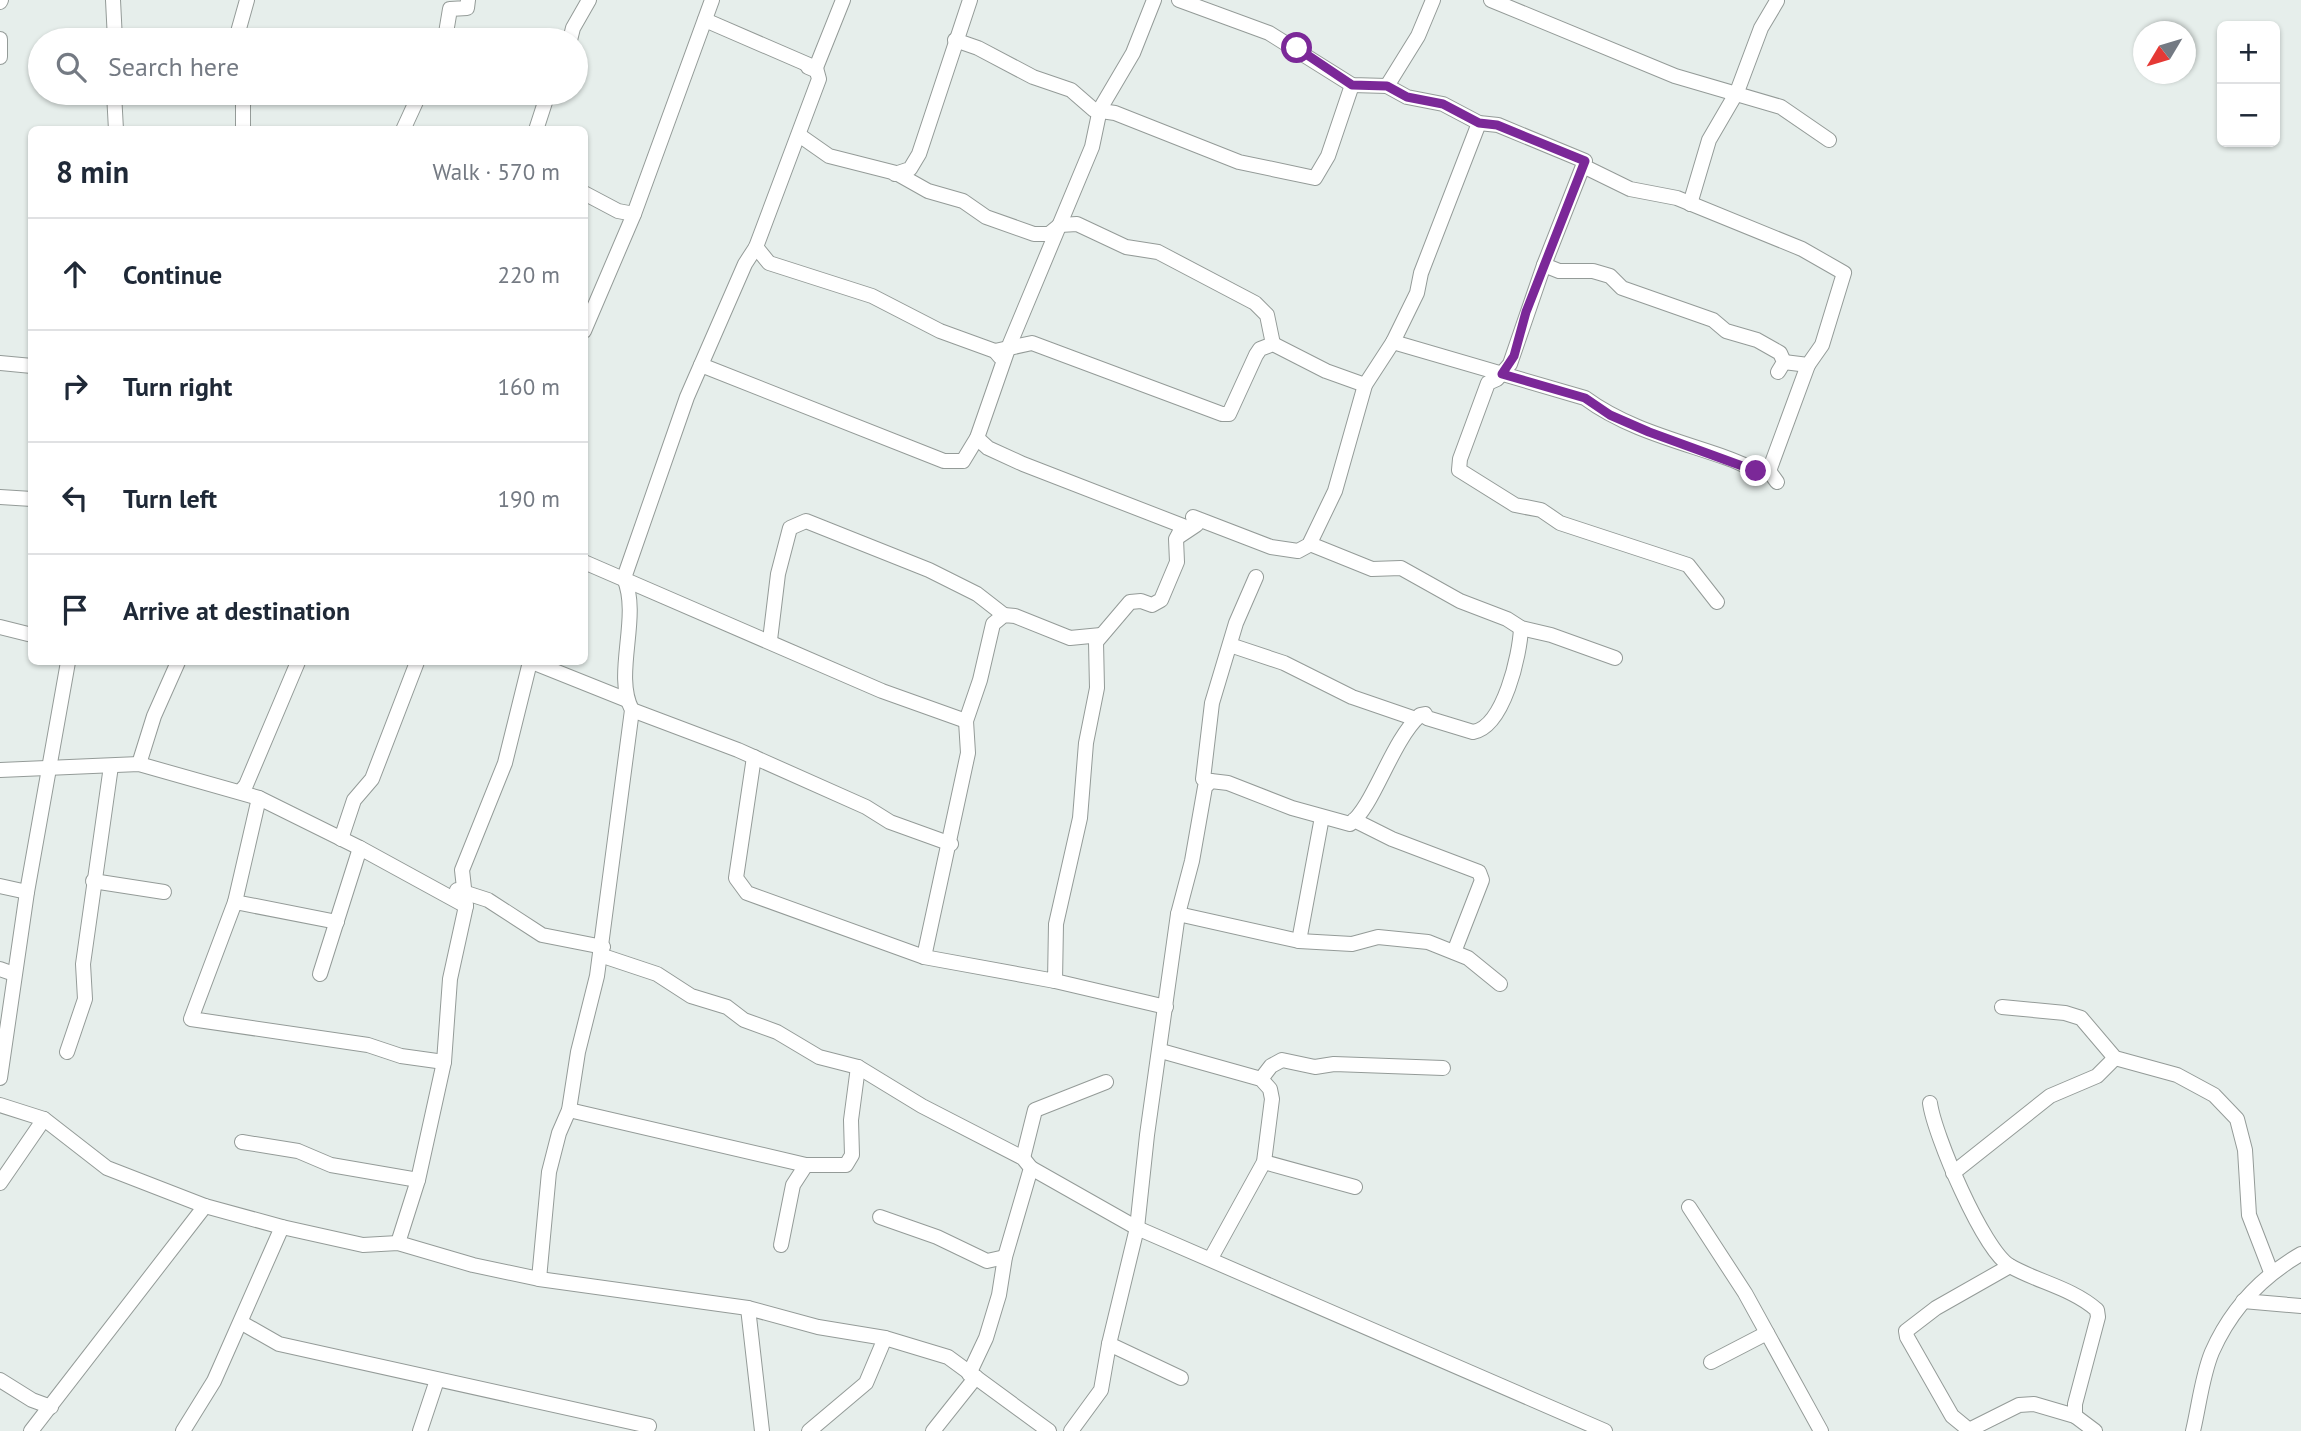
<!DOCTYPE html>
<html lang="en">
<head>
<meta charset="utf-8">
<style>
  body { margin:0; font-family:"PT Sans",sans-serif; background:#f6f6f7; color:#1f2937 }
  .controls { position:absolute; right:21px; top:21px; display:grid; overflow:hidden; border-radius:10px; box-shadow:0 2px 5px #0004 }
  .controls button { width:63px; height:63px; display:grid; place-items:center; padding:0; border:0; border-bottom:2px solid #e0e1e3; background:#fff; color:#1f2937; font:35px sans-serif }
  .compass { position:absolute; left:2133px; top:21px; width:63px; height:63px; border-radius:50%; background:#fff; box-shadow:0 2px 5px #0004; rotate:232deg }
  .stop { position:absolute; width:21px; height:21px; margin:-16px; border:5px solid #7b2898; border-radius:50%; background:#fff }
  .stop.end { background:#7b2898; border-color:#fff; box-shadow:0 2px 7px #0008 }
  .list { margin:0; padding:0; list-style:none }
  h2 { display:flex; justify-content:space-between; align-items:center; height:91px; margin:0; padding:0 28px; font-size:30px }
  h2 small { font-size:23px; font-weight:400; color:#747a83 }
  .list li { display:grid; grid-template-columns:46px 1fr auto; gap:21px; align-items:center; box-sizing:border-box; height:112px; padding:0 28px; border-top:2px solid #e0e1e3 }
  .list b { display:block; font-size:26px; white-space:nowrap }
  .list em { font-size:23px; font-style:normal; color:#747a83 }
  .icon { flex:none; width:38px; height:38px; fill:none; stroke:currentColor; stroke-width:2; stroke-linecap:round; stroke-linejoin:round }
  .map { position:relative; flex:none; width:2301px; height:1431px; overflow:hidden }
  .search { position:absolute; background:#fff; box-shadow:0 2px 5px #0004; left:28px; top:28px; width:560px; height:77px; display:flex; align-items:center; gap:18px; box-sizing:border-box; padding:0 24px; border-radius:38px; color:#747a83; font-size:26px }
  .panel { position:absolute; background:#fff; box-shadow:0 2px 5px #0004; left:28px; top:126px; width:560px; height:539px; border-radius:10px }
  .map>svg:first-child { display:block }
</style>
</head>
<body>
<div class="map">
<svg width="2301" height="1431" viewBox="0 0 2301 1431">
  <rect width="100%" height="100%" fill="#e6eeeb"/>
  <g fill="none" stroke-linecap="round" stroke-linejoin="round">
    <g stroke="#949b98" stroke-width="16">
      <g id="minor">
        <path d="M 113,0 L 115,40"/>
        <path d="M 1179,0 L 1269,33 L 1352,85 L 1387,86 L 1407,97 L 1443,104 L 1479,123 L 1498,125 L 1585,161 L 1583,166 L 1630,189 L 1677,198 L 1802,249 L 1844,273 L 1822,345 L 1808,365 L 1784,362"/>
        <path d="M 1491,0 L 1675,76 L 1781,107 L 1829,140"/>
        <path d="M 0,2 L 1,0"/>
        <path d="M 0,39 L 0,57"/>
        <path d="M 242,40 L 238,32 L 247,0"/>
        <path d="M 440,40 L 446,33 L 450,9 L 467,8 L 468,0"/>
        <path d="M 570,40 L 573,28 L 589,0"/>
        <path d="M 955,40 L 978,48 L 1033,77 L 1071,90 L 1094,110 L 1115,113 L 1239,162 L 1315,178 L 1328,156 L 1352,85"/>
        <path d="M 808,67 L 815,70 L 843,0"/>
        <path d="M 1387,86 L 1418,36 L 1433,0"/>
        <path d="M 114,93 L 116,130"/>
        <path d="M 243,130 L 243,103 L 250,93"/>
        <path d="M 403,130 L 420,93"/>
        <path d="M 536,130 L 548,93"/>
        <path d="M 799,135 L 829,156 L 896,173 L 928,191 L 963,201 L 986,217 L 1034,234 L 1049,234 L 1060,225 L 1077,224 L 1126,247 L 1158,252 L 1255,303 L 1267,315 L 1273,344"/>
        <path d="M 895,174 L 910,169 L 919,154 L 970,0"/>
        <path d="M 584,193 L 618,211 L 634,214"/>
        <path d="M 1690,204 L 1709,140 L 1737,92 L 1761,28 L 1777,1"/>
        <path d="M 756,247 L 769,263 L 872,296 L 940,331 L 995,351 L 1000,357"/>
        <path d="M 1544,265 L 1583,166"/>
        <path d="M 584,331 L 634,214 L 712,0"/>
        <path d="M 1393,342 L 1585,398 C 1627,429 1679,441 1727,458 C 1742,463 1753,471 1769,471 L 1777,482"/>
        <path d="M 995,351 L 1032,343 L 1222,414 L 1229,414 L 1256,355 L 1260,349 L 1273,344 L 1326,371 L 1365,385"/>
        <path d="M 0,363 L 32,366"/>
        <path d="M 701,365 L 944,461 L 963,461 L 977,438 L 1009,346 L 1092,147 L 1100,109 L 1133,53 L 1154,0"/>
        <path d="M 1769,471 L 1808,365"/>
        <path d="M 0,497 L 32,499"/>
        <path d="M 1178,537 L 1196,525 L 1193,517 L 1271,547 L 1298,551 L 1309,545 L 1335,491 L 1365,385 L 1393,342 L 1417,293 L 1421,273 L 1479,123"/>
        <path d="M 1310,544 L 1372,569 L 1401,568 L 1460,601 L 1507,619 L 1521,628 L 1551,635 L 1615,658"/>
        <path d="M 584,562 L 882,691 L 966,721"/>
        <path d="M 1717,602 L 1688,565 L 1560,523 L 1541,510 L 1515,505 L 1459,470 L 1460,459 L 1488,383 L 1497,379 L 1510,364 L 1544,265 L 1559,271 L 1593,271 L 1610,276 L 1622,288 L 1713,320 L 1726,331 L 1757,340 L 1780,353 L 1784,362 L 1778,372"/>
        <path d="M 0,627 L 32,635"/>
        <path d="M 770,640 L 778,574 L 790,528 L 806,521 L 929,570 L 977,594 L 1004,615"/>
        <path d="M 1230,645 L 1284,663 L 1352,697 L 1416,719"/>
        <path d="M 532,662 L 627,700"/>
        <path d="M 632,710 L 738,750 L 866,807 L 890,822 L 951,844"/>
        <path d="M 754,757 L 736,878 L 747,893 L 924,957 L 1055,981 L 1056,924 L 1080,818 L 1086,743 L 1097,688 L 1096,642 L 1130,602 L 1141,601 L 1152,605 L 1161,600 L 1177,562 L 1176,539 L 1183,526 L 1023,464 L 988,448 L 977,438"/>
        <path d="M 139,764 L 154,716 L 178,662"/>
        <path d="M 0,770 L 139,764 L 259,798 L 360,848 L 466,906"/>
        <path d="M 1211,781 L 1203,779 L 1212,703 L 1236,623 L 1256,577"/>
        <path d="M 240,792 L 246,785 L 298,662"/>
        <path d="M 1354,820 L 1392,839 L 1479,872 L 1482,880 L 1454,952"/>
        <path d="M 341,839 L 354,800 L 372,779 L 417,662"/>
        <path d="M 93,881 L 164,892"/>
        <path d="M 0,886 L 27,892"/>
        <path d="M 457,890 L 488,900 L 542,935 L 603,947"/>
        <path d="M 235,902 L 259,798"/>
        <path d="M 1178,914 L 1299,941 L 1352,944 L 1378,937 L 1428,942 L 1468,958 L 1500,984"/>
        <path d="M 337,922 L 235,902 L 191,1019 L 368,1045 L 401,1056 L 444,1062"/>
        <path d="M 1299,941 L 1322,817"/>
        <path d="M 600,955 L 657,974 L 691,996 L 727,1007 L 744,1020 L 777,1032 L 819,1057 L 858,1067 L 922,1106 L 1023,1158 L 1031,1168 L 1005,1257 L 999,1295 L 986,1338 L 969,1374"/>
        <path d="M 924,957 L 968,753 L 966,721 L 980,680 L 993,624 L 1004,615 L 1015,616 L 1070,638 L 1101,635"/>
        <path d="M 0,969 L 14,974"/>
        <path d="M 320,974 L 360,848"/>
        <path d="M 1055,981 L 1166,1007"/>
        <path d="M 2002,1007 L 2065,1013 L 2081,1018 L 2115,1058 L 2177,1075 L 2214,1095 L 2237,1119 L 2245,1150 L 2249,1215 L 2271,1272"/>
        <path d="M 1161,1051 L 1261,1079 L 1270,1089 L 1272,1099 L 1264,1162 L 1211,1258"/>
        <path d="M 67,1052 L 85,999 L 83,964 L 111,766"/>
        <path d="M 0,1078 L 27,892 L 68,662"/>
        <path d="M 1261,1079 L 1271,1066 L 1282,1060 L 1315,1067 L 1334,1064 L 1443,1068"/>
        <path d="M 1930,1103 C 1934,1134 1983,1250 2010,1266 C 2038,1282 2072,1288 2097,1310 L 2098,1317 L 2075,1404 L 2075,1416 L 2095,1431"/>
        <path d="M 0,1105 L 44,1119 L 107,1168 L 205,1206 L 282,1227 L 363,1245 L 398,1243 L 473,1265 L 539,1279 L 748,1308 L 818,1327 L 885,1338 L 948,1357 L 1049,1431"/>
        <path d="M 569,1110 L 806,1165"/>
        <path d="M 242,1142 L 298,1151 L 331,1165 L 418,1180"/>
        <path d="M 1023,1158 L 1035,1110 L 1106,1082"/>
        <path d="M 1264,1162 L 1355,1187"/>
        <path d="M 1031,1168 L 1137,1228 L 1605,1431"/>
        <path d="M 1953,1173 L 2050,1096 L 2097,1076 L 2115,1058"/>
        <path d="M 0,1183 L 44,1119"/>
        <path d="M 1689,1207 L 1745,1293 L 1821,1431"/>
        <path d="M 880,1217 L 937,1237 L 987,1261 L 1005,1257"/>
        <path d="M 398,1243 L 418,1180 L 444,1062 L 450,979 L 466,906 L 462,870 L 505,763 L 530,662"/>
        <path d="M 781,1245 L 793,1185 L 806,1165 L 846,1165 L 852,1155 L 851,1120 L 858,1067"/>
        <path d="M 539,1279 L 549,1172 L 559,1133 L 569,1110 L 578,1052 L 597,976 L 632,710 C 613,674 641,617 624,578 L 687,397 L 745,264 L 756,247 L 819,79 L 816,68 L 705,20"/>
        <path d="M 2243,1301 L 2301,1306"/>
        <path d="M 748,1308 L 762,1431"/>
        <path d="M 242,1323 L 279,1344 L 649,1426"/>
        <path d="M 1109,1344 L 1181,1378"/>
        <path d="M 1711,1362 L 1767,1333"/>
        <path d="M 0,1380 L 32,1400 L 51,1407"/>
        <path d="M 1969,1430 L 1952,1416 L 1907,1337 L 1906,1331 L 1936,1308 L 2010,1266"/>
        <path d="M 31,1431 L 205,1206"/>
        <path d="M 183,1431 L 214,1381 L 282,1227"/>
        <path d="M 420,1431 L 437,1380"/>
        <path d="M 809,1431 L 866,1383 L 885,1338"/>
        <path d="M 933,1431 L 976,1377"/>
        <path d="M 1071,1431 L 1101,1390 L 1109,1344 L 1137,1228 L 1147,1135 L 1178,914 L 1192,861 L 1205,787 L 1211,781 L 1228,783 L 1292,808 L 1350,824 C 1374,806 1391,742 1420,715 L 1425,714 L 1427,718 L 1473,732 C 1504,727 1520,654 1521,628"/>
        <path d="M 1967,1431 L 2019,1405 L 2034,1404 L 2075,1416"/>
        <path d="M 2193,1431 C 2199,1406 2202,1376 2212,1352 C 2231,1309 2261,1277 2301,1254"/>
      </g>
    </g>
    <use href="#minor" stroke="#fff" stroke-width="14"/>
  </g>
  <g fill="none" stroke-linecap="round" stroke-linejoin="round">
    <path stroke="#7b2898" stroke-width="9" d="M 1297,48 L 1352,85 L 1387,86 L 1407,97 L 1443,104 L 1479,123 L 1497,125 L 1585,161 L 1526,312 L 1514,356 L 1502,374 L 1585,398 L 1610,415 L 1649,432 L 1756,471"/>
  </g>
</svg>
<div class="controls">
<button>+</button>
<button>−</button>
</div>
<svg class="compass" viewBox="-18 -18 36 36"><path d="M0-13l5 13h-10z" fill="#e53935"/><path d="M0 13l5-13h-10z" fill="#747a83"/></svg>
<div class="stop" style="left:1297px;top:48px"></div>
<div class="stop end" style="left:1756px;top:471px"></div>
<div class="search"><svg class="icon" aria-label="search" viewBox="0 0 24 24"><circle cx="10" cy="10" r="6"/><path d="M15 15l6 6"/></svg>Search here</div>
<section class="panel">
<h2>8 min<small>Walk · 570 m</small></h2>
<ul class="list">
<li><svg class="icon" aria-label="ahead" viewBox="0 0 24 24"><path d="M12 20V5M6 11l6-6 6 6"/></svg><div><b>Continue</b></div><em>220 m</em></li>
<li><svg class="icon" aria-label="right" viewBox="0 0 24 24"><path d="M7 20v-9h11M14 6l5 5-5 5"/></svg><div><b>Turn right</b></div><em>160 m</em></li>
<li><svg class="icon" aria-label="left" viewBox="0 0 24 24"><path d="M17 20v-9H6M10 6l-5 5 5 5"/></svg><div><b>Turn left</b></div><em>190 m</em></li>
<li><svg class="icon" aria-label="arrive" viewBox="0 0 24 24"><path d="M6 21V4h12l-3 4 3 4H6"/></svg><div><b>Arrive at destination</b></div></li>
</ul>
</section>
</div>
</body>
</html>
